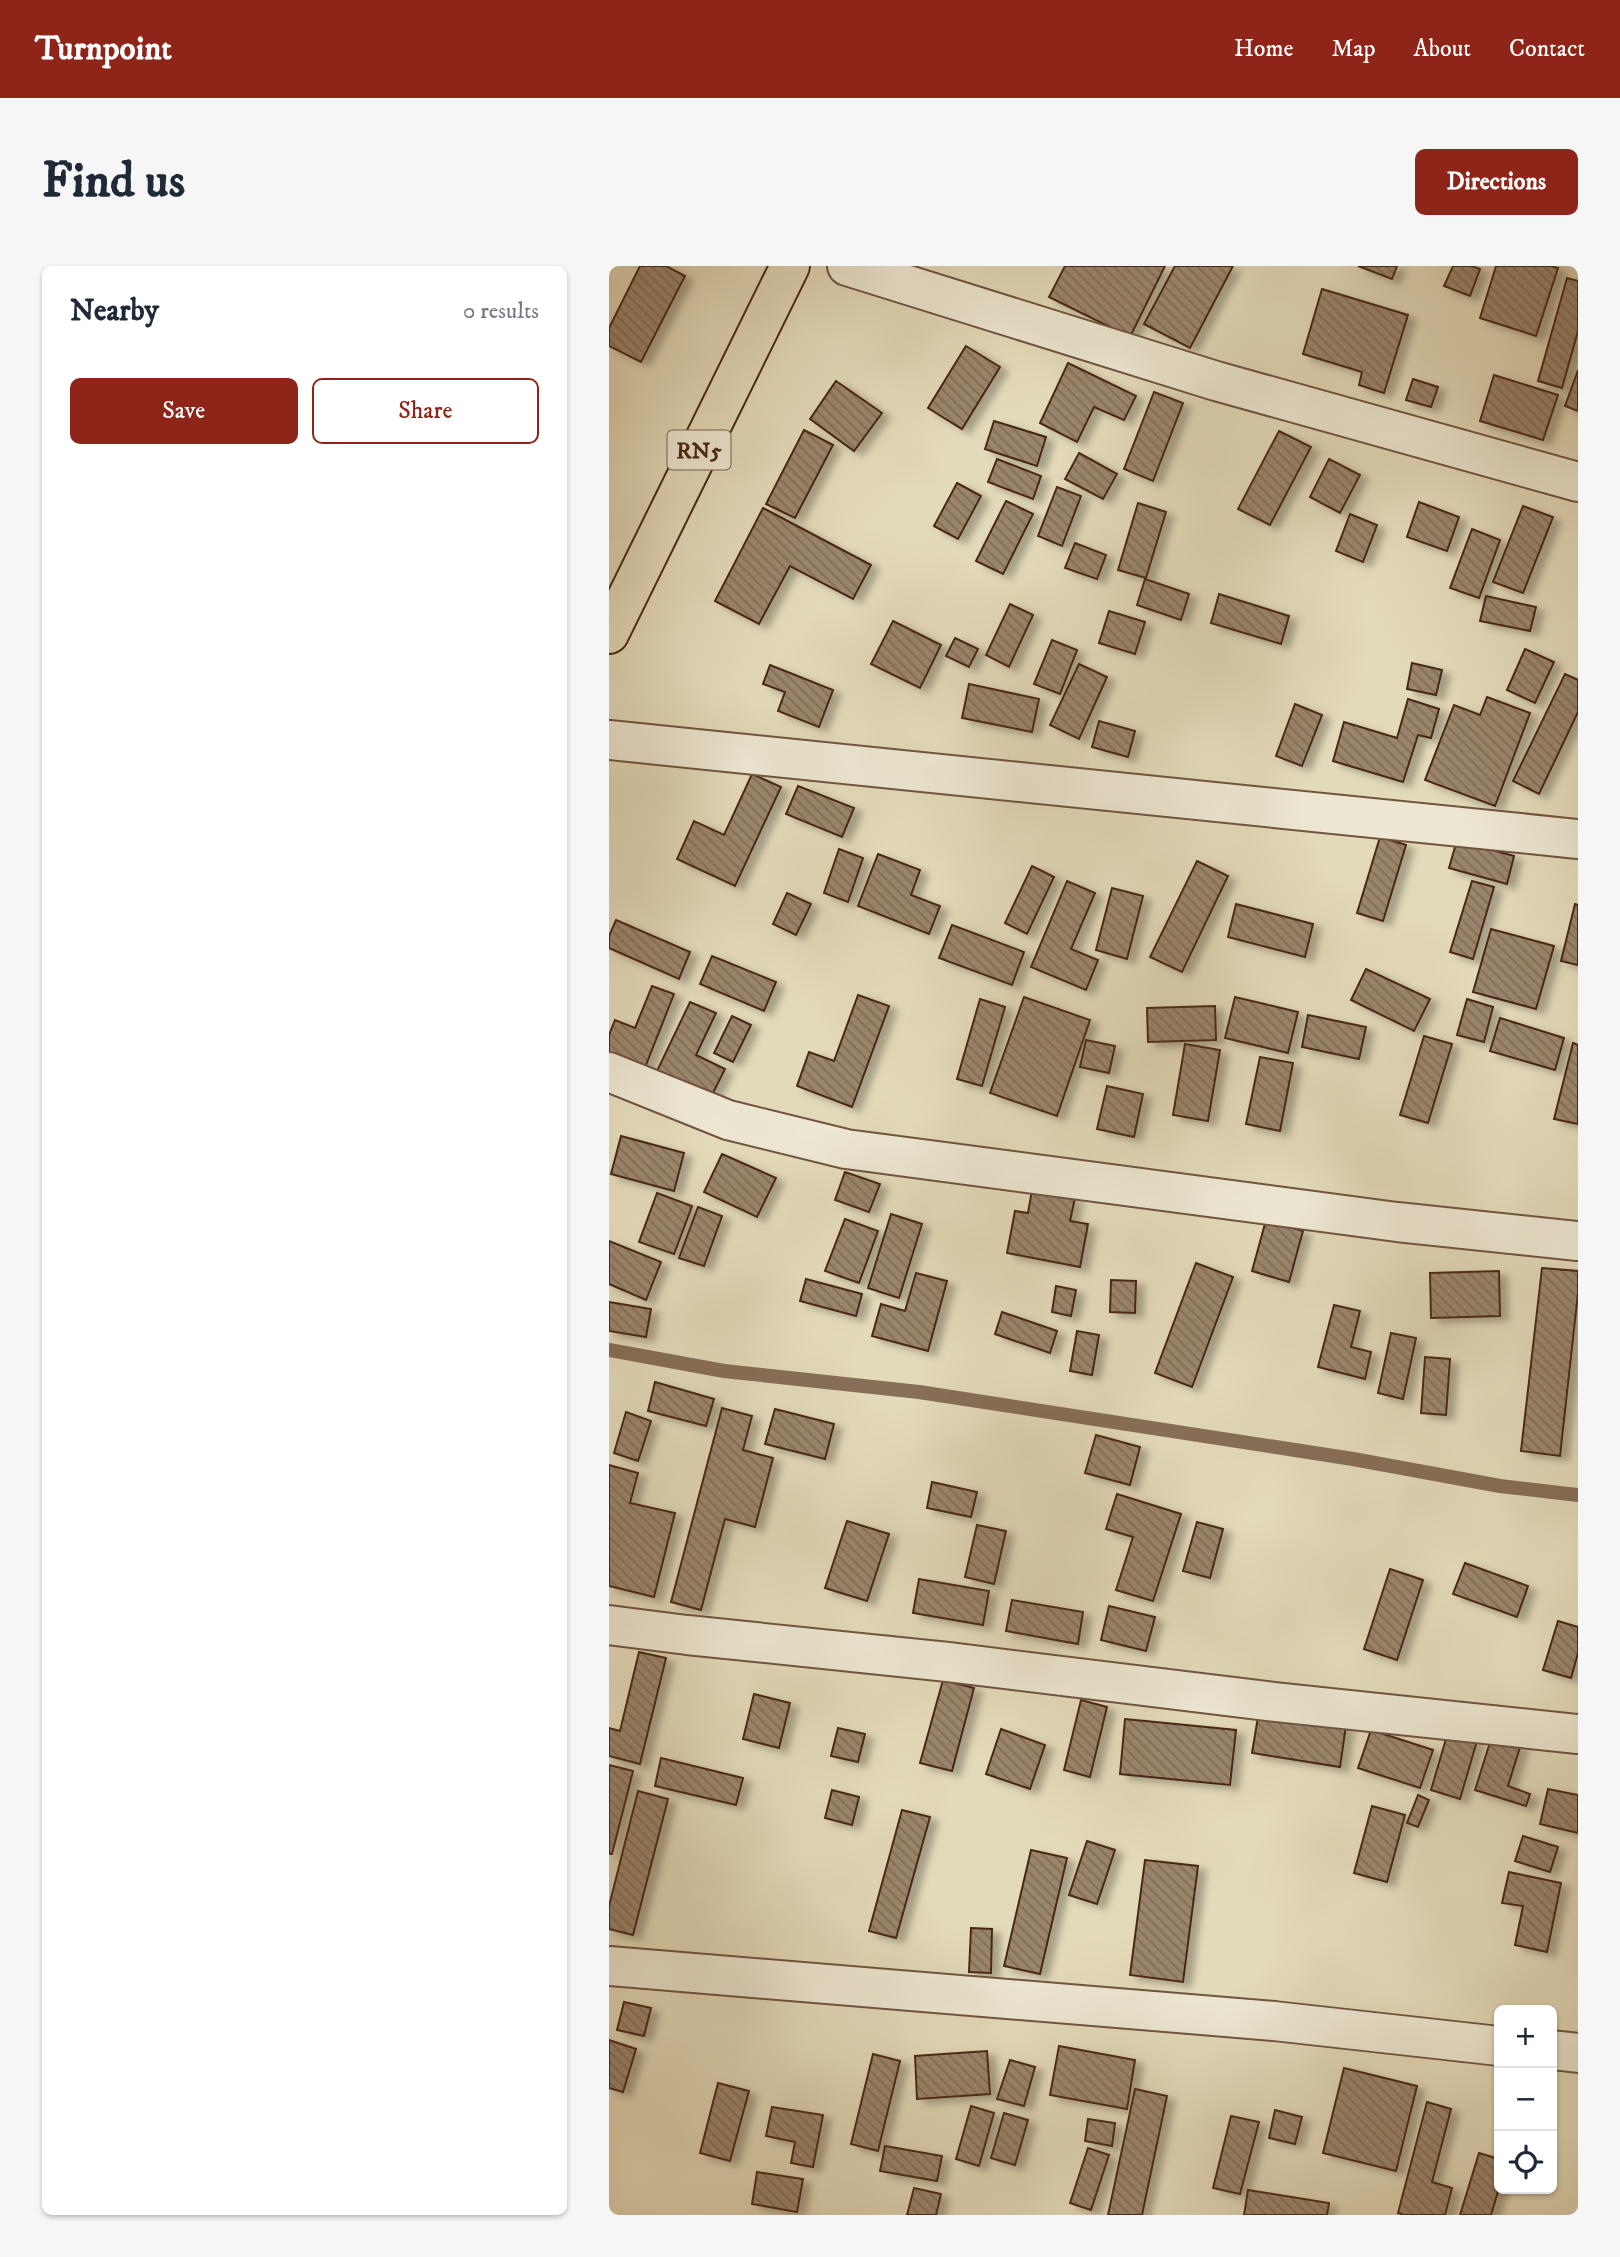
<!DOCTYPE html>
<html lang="en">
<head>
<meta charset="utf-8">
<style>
  body { margin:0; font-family:"IM FELL DW Pica",serif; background:#f6f6f7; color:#1f2937 }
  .controls { position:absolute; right:21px; bottom:21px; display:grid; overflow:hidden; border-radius:10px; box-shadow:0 2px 5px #0004 }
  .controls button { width:63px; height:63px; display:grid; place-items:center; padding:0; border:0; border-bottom:2px solid #e0e1e3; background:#fff; color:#1f2937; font:35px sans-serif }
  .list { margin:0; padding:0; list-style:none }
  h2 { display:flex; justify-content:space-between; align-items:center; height:91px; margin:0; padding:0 28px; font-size:30px }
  h2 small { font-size:23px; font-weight:400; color:#747a83 }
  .actions { display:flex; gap:14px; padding:21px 28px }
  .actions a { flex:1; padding:16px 0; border:2px solid #8f2418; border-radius:10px; text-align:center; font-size:24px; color:#8f2418 }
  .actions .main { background:#8f2418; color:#fff }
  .icon { flex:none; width:38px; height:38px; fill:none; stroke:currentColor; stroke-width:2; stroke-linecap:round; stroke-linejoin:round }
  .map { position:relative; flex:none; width:969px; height:1949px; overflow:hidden; border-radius:10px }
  header { display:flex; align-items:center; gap:42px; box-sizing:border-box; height:98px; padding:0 35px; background:#8f2418; color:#fff }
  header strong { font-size:33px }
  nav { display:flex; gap:38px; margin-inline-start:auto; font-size:24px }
  .intro { display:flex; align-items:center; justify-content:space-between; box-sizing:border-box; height:168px; padding:0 42px }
  h1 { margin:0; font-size:49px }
  .button { padding:18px 32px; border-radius:10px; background:#8f2418; color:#fff; font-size:24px; font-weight:700 }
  main { display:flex; gap:42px; padding:0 42px }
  aside { flex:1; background:#fff; border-radius:10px; box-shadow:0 2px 5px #0004 }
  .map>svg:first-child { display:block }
</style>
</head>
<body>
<header>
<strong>Turnpoint</strong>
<nav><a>Home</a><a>Map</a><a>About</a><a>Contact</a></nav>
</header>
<div class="intro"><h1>Find us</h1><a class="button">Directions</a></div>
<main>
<aside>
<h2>Nearby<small>0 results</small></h2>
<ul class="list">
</ul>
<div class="actions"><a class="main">Save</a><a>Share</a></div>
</aside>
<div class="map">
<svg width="969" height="1949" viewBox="0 0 969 1949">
  <defs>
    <pattern id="building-back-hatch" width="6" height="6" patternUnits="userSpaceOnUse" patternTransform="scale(1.75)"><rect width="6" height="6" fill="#9a856c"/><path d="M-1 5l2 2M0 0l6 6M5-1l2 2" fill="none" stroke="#806d58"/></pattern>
    <filter id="shadow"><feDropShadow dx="8" dy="4.5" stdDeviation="3.5" flood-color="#0004"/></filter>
  </defs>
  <rect width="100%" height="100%" fill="#e3dab9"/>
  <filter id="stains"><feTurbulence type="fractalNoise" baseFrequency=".00286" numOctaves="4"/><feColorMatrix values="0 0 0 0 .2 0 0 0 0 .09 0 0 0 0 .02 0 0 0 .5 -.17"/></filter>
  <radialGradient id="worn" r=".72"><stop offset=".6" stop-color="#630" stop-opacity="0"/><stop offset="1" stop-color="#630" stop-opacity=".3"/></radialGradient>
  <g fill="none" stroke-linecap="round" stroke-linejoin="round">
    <path stroke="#876e58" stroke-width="14" d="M 0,1084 L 115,1105 L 310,1126 L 744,1193 L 891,1220 L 969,1229"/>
  </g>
  <g fill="url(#building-back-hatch)" stroke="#4a2818" stroke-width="2" filter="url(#shadow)">
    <path d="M 31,0 L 57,0 L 76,10 L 32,96 L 0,80 L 0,62 Z"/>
    <path d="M 456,0 L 556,0 L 521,71 L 440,31 Z"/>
    <path d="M 566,0 L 624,0 L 581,82 L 535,58 Z"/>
    <path d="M 749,0 L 788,0 L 783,13 Z"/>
    <path d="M 844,0 L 863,0 L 871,3 L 861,30 L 835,20 Z"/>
    <path d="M 887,0 L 942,0 L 949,2 L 927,70 L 871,52 Z"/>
    <path d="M 958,12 L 969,15 L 969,65 L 953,122 L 929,115 Z"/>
    <path d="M 713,23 L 799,49 L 775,127 L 750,119 L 753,106 L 694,88 Z"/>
    <path d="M 357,80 L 391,101 L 353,163 L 319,142 Z"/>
    <path d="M 459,97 L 527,130 L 515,154 L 485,141 L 468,176 L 431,157 Z"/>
    <path d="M 969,104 L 969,145 L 956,140 Z"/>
    <path d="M 885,109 L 949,129 L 934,174 L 871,155 Z"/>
    <path d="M 804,113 L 829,121 L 822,141 L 797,134 Z"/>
    <path d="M 227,115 L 273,147 L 245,185 L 201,153 Z"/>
    <path d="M 545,126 L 574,137 L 544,215 L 515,203 Z"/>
    <path d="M 385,155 L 437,171 L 428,200 L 376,183 Z"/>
    <path d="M 195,164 L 224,179 L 186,252 L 157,238 Z"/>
    <path d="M 670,165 L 702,181 L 661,259 L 629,243 Z"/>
    <path d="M 470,187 L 508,208 L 494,233 L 456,213 Z"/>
    <path d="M 388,193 L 432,210 L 424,233 L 379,216 Z"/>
    <path d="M 720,193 L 751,209 L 731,247 L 701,231 Z"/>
    <path d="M 348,217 L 372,230 L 349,273 L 325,260 Z"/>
    <path d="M 448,221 L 472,230 L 453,280 L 429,270 Z"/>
    <path d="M 397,235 L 424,248 L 394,308 L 367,295 Z"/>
    <path d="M 810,236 L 850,251 L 838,285 L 798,271 Z"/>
    <path d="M 529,237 L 557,246 L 537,312 L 509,304 Z"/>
    <path d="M 914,240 L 944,251 L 914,327 L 884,316 Z"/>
    <path d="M 154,242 L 262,299 L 244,333 L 181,300 L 150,358 L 106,335 Z"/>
    <path d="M 741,248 L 768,259 L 754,296 L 727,285 Z"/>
    <path d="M 863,263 L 891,274 L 870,332 L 841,322 Z"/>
    <path d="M 466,277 L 497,289 L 488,313 L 456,302 Z"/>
    <path d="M 536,313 L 580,328 L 572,354 L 528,339 Z"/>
    <path d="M 610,328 L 680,350 L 672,378 L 602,357 Z"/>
    <path d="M 877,330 L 927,341 L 921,365 L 871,355 Z"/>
    <path d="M 401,338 L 424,349 L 400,401 L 377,389 Z"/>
    <path d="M 500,345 L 536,356 L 526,388 L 490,377 Z"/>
    <path d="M 284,355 L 332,379 L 311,422 L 262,398 Z"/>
    <path d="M 346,372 L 369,383 L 360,401 L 337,390 Z"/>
    <path d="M 443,374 L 468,384 L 451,428 L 425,418 Z"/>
    <path d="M 916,383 L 945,396 L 926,437 L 898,424 Z"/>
    <path d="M 803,397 L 833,404 L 827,429 L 798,423 Z"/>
    <path d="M 470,398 L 498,411 L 470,473 L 441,459 Z"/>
    <path d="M 161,399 L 224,424 L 210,461 L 169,445 L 176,426 L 154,418 Z"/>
    <path d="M 956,408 L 969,414 L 969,446 L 930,528 L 904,515 Z"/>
    <path d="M 360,418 L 430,433 L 423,466 L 353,452 Z"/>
    <path d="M 878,431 L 921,447 L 886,540 L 816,514 L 845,439 L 871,449 Z"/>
    <path d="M 799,433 L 830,443 L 822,472 L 809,469 L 794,516 L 724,495 L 735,456 L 788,472 Z"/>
    <path d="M 686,438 L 713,449 L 693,500 L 667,490 Z"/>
    <path d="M 490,455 L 526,465 L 519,491 L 483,481 Z"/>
    <path d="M 143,508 L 172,521 L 126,620 L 68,593 L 85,555 L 115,569 Z"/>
    <path d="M 189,520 L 245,542 L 233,571 L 177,548 Z"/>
    <path d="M 771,571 L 797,579 L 774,655 L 748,647 Z"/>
    <path d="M 848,574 L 905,590 L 898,618 L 840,602 Z"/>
    <path d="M 230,583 L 254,592 L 239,636 L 215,627 Z"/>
    <path d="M 269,588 L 311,604 L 302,629 L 331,640 L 320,668 L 249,640 Z"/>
    <path d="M 588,595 L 619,610 L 573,706 L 541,691 Z"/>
    <path d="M 423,600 L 445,611 L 418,668 L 396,657 Z"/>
    <path d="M 458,615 L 486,627 L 462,683 L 489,694 L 477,724 L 422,701 Z"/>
    <path d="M 863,615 L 885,621 L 864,693 L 841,686 Z"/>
    <path d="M 503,622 L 534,630 L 518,693 L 487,684 Z"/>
    <path d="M 178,627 L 202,638 L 187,669 L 164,658 Z"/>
    <path d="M 627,638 L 704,658 L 696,691 L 619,671 Z"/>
    <path d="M 966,638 L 969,639 L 969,699 L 952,695 Z"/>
    <path d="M 7,654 L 81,686 L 70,713 L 0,682 L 0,670 Z"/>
    <path d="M 343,659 L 415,686 L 403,719 L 330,692 Z"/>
    <path d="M 882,663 L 945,680 L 927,743 L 864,726 Z"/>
    <path d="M 103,690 L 167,716 L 155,745 L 91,718 Z"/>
    <path d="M 757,703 L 821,733 L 805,765 L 742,734 Z"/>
    <path d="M 43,720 L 65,728 L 35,804 L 0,791 L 0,769 L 6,754 L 26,762 Z"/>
    <path d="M 249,729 L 280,740 L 243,841 L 188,820 L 200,786 L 225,795 Z"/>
    <path d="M 415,731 L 481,754 L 448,850 L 381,827 Z"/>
    <path d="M 626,731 L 689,746 L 679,787 L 616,772 Z"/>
    <path d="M 371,733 L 396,741 L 373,820 L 348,813 Z"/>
    <path d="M 858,733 L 884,741 L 875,776 L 848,769 Z"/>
    <path d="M 81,736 L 107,747 L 87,789 L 116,803 L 102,831 L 48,805 Z"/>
    <path d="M 606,740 L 607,774 L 539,776 L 538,742 Z"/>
    <path d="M 699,749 L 757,761 L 750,793 L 693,781 Z"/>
    <path d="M 123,750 L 142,759 L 124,796 L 105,787 Z"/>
    <path d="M 891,752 L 955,772 L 946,804 L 881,785 Z"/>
    <path d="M 815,770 L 843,778 L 819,857 L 791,849 Z"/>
    <path d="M 477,774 L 506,780 L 500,807 L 471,801 Z"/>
    <path d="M 964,777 L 969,779 L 969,858 L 945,853 Z"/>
    <path d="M 576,778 L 611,784 L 599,855 L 564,849 Z"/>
    <path d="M 651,791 L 684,797 L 671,865 L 637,858 Z"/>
    <path d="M 498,820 L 534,828 L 525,871 L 488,863 Z"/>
    <path d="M 12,870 L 75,887 L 65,925 L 2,908 Z"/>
    <path d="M 113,888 L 167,912 L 148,951 L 95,926 Z"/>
    <path d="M 236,906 L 271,918 L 260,946 L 226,934 Z"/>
    <path d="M 423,924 L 466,932 L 461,955 L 479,958 L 471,1001 L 398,987 L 406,945 L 419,947 Z"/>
    <path d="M 48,927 L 83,940 L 65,988 L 30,976 Z"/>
    <path d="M 89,941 L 113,950 L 95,1000 L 70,992 Z"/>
    <path d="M 282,948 L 313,958 L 290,1032 L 259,1022 Z"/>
    <path d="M 236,953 L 269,965 L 250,1017 L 216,1005 Z"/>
    <path d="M 657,954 L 694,965 L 680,1016 L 643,1005 Z"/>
    <path d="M 0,975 L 52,996 L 37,1034 L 0,1018 Z"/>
    <path d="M 587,997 L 624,1011 L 583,1121 L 546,1107 Z"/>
    <path d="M 933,1002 L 969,1005 L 969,1027 L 951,1190 L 912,1185 Z"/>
    <path d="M 890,1005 L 891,1050 L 822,1052 L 821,1007 Z"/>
    <path d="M 307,1007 L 338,1015 L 319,1085 L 263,1070 L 272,1038 L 296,1045 Z"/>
    <path d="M 197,1013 L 253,1028 L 247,1050 L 191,1035 Z"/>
    <path d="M 502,1014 L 527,1015 L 526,1047 L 501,1046 Z"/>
    <path d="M 447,1020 L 467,1024 L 462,1050 L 443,1046 Z"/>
    <path d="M 0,1036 L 42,1043 L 37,1071 L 0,1065 Z"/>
    <path d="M 725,1039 L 751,1045 L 742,1081 L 762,1086 L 756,1113 L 709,1101 Z"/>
    <path d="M 393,1046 L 448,1065 L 441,1087 L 386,1068 Z"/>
    <path d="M 468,1065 L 490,1069 L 483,1109 L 461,1105 Z"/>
    <path d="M 782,1067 L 807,1072 L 794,1133 L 769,1127 Z"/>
    <path d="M 816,1091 L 841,1093 L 837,1149 L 812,1147 Z"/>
    <path d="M 46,1116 L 105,1133 L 97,1160 L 39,1145 Z"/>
    <path d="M 113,1142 L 143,1150 L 134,1184 L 164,1192 L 146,1261 L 116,1253 L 92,1344 L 62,1336 Z"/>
    <path d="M 166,1143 L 225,1158 L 216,1193 L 156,1178 Z"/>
    <path d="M 17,1146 L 42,1155 L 29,1195 L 5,1187 Z"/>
    <path d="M 487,1169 L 531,1181 L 521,1219 L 476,1207 Z"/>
    <path d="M 0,1199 L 29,1207 L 21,1237 L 66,1247 L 45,1331 L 0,1320 Z"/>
    <path d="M 323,1216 L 368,1226 L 362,1251 L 318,1242 Z"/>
    <path d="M 508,1228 L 572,1248 L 544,1335 L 507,1324 L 524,1271 L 497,1263 Z"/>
    <path d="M 238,1255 L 280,1268 L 258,1335 L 216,1322 Z"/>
    <path d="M 588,1256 L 614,1263 L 601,1312 L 574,1305 Z"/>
    <path d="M 368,1259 L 397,1265 L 385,1318 L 356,1311 Z"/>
    <path d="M 856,1297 L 919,1320 L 908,1351 L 844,1328 Z"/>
    <path d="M 781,1303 L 814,1314 L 788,1394 L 755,1383 Z"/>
    <path d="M 310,1313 L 380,1325 L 374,1359 L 304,1347 Z"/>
    <path d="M 403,1334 L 474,1346 L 469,1378 L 397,1365 Z"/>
    <path d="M 500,1340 L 546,1351 L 537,1385 L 492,1374 Z"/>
    <path d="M 949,1355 L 969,1361 L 969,1387 L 962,1412 L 934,1404 Z"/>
    <path d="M 30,1386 L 57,1392 L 31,1498 L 0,1490 L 0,1462 L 11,1465 Z"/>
    <path d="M 334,1414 L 365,1422 L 343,1505 L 311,1497 Z"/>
    <path d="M 145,1428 L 181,1437 L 170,1482 L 134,1473 Z"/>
    <path d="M 472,1434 L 498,1441 L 481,1511 L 455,1504 Z"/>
    <path d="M 650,1445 L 737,1459 L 731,1501 L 643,1487 Z"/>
    <path d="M 516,1453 L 627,1464 L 621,1519 L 511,1508 Z"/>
    <path d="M 229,1462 L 256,1468 L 249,1496 L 222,1490 Z"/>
    <path d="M 392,1463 L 436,1479 L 421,1523 L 377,1508 Z"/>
    <path d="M 762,1464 L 824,1484 L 811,1522 L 749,1502 Z"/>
    <path d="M 839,1466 L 868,1475 L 851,1533 L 822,1524 Z"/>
    <path d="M 883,1470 L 912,1478 L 899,1520 L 921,1528 L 917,1540 L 866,1524 Z"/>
    <path d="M 52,1492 L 134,1512 L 127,1539 L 46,1520 Z"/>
    <path d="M 0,1499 L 24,1505 L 3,1588 L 0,1588 Z"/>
    <path d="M 939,1523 L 969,1529 L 969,1567 L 931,1558 Z"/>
    <path d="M 223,1524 L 250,1531 L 243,1559 L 216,1552 Z"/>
    <path d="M 29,1525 L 59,1533 L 24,1669 L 0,1663 L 0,1640 Z"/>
    <path d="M 809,1529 L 820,1534 L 809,1561 L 798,1557 Z"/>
    <path d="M 763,1540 L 796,1549 L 778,1616 L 745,1607 Z"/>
    <path d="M 293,1544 L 321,1551 L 287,1672 L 260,1665 Z"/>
    <path d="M 914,1570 L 949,1581 L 941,1606 L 906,1595 Z"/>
    <path d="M 478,1575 L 506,1584 L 488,1638 L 460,1629 Z"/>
    <path d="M 422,1584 L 458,1592 L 431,1708 L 395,1700 Z"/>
    <path d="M 536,1594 L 589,1600 L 574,1716 L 521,1709 Z"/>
    <path d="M 900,1606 L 952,1617 L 938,1686 L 906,1679 L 914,1640 L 893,1637 Z"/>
    <path d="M 362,1662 L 383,1663 L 382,1707 L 360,1706 Z"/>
    <path d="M 15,1736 L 42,1742 L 35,1770 L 8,1764 Z"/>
    <path d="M 0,1774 L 27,1783 L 14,1826 L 0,1822 Z"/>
    <path d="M 450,1780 L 526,1794 L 518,1843 L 441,1829 Z"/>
    <path d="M 378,1785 L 381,1828 L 308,1833 L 306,1790 Z"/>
    <path d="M 264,1788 L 291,1795 L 269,1885 L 242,1878 Z"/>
    <path d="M 401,1794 L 426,1801 L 415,1840 L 388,1833 Z"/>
    <path d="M 735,1802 L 808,1820 L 787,1905 L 714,1887 Z"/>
    <path d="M 109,1817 L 140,1825 L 121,1895 L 91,1887 Z"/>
    <path d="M 526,1823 L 558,1830 L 533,1949 L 499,1949 Z"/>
    <path d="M 818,1836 L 842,1843 L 823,1916 L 843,1922 L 836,1949 L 795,1949 L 789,1947 Z"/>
    <path d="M 362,1840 L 385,1847 L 370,1900 L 347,1893 Z"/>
    <path d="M 163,1841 L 214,1849 L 204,1901 L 182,1897 L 186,1876 L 157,1870 Z"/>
    <path d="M 666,1844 L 693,1851 L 686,1878 L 660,1872 Z"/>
    <path d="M 395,1847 L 419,1854 L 406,1899 L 382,1892 Z"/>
    <path d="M 622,1850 L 650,1856 L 631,1928 L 604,1922 Z"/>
    <path d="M 479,1853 L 506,1857 L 503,1880 L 476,1875 Z"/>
    <path d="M 276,1880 L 333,1890 L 328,1915 L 271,1905 Z"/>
    <path d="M 479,1882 L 500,1889 L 482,1944 L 461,1937 Z"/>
    <path d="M 870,1887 L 890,1893 L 890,1922 L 882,1949 L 851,1949 Z"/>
    <path d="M 148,1906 L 194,1913 L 188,1946 L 143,1938 Z"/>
    <path d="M 305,1922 L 332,1928 L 327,1949 L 298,1949 Z"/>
    <path d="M 639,1924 L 720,1937 L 718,1949 L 635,1949 Z"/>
  </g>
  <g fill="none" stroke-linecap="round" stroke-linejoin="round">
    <g stroke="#705440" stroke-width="42">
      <g id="minor">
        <path d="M 238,0 L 607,115 L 969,216"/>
        <path d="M 0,474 L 969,573"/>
        <path d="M 0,806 L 119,854 L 237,883 L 788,956 L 969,975"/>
        <path d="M 0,1359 L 78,1369 L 339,1396 L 666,1436 L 969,1468"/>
        <path d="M 0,1700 L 665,1755 L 890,1780"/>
        <path d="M 943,1784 L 969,1787"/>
      </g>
    </g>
    <g stroke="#4a2818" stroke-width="42">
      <path id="trunk" d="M 0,368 L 181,0"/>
    </g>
    <use href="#minor" stroke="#ede7d2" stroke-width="38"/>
    <use href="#trunk" stroke="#e3dab9" stroke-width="38"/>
  </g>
  <g text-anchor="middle" stroke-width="6" stroke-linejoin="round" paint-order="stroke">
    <rect fill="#ede7d2" stroke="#7b6150" stroke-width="2" x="58.5" y="164.5" width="63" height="39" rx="5"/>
    <g font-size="23" font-weight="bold" fill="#4a2818">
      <text x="90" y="192">RN5</text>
    </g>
  </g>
  <rect width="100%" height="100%" filter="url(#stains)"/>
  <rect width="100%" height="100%" fill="url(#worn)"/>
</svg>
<div class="controls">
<button>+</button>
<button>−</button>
<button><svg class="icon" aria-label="locate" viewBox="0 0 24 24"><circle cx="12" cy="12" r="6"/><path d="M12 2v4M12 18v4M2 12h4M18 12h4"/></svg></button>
</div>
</div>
</main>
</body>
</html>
